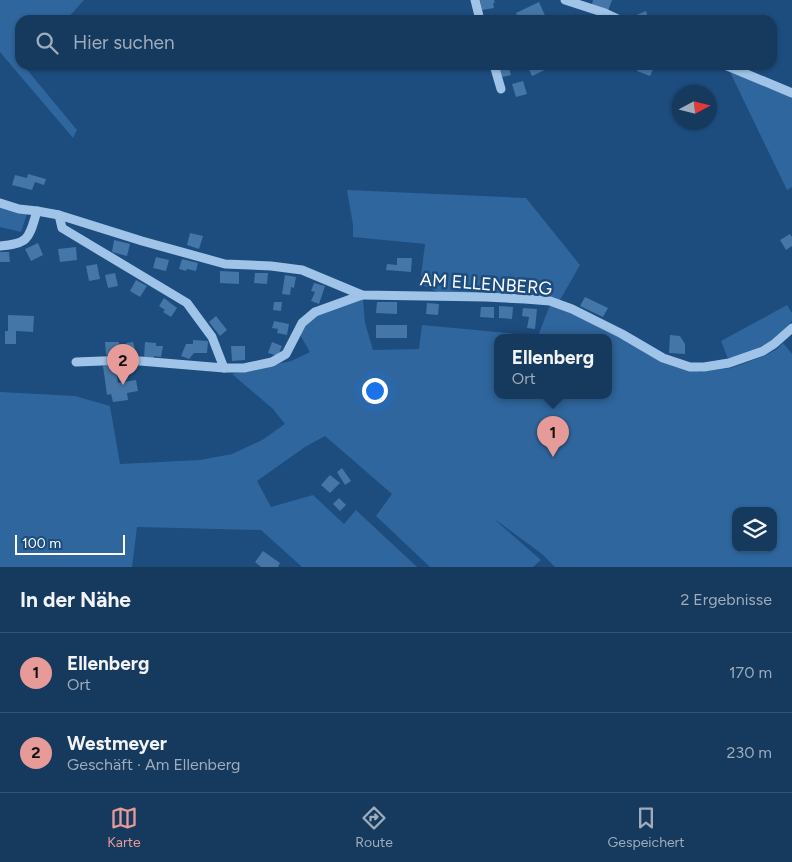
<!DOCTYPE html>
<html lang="de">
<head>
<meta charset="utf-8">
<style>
  body { margin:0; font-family:Figtree,sans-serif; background:#1f4064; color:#f1f3f6 }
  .controls { position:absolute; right:15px; bottom:15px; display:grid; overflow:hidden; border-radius:10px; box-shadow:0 1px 4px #0004 }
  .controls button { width:45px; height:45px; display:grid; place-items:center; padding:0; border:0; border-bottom:1px solid #355373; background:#16395e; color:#f1f3f6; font:25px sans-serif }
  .compass { position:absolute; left:672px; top:85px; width:45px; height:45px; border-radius:50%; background:#16395e; box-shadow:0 1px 4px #0004; rotate:83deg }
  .scale { position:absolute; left:15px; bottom:12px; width:110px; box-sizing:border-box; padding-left:5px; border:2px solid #fff; border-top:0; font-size:14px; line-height:18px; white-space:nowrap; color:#fff; -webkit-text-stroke:4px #1d4c7e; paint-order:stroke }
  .you { position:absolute; left:374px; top:390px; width:18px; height:18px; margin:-12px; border:4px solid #fff; border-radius:50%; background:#1a73e8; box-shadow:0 0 0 8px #1a73e833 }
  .badge { display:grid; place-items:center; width:32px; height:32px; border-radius:50%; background:#e69b98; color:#111; font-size:16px; font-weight:700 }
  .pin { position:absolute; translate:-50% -41px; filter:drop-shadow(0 1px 2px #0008) }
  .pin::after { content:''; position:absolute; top:26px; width:18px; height:15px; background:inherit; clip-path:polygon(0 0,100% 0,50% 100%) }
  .popup { position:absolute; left:494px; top:334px; width:118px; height:65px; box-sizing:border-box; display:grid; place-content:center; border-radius:10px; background:#16395e; filter:drop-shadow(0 1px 4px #0005); font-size:16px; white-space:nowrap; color:#9eacbc }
  .popup b { font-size:19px; color:#f1f3f6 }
  .popup::after { content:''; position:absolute; left:50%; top:100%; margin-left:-10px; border:10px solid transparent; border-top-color:#16395e }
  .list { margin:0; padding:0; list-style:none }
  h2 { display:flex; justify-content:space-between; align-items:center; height:65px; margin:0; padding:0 20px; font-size:21px }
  h2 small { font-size:16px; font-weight:400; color:#9eacbc }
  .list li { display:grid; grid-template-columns:32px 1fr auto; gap:15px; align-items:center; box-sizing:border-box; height:80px; padding:0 20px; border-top:1px solid #355373 }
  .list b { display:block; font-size:19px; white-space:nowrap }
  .list p { margin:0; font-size:16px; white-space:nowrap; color:#9eacbc }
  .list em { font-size:16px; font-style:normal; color:#9eacbc }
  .icon { flex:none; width:28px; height:28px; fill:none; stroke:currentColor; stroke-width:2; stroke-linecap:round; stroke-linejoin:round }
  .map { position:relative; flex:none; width:792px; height:567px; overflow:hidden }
  .search { position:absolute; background:#16395e; box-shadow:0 1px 4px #0004; left:15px; right:15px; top:15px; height:55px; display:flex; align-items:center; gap:12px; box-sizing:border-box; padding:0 18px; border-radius:15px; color:#9eacbc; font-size:19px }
  .sheet { height:225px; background:#16395e }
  nav { display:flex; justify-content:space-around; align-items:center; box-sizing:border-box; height:70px; border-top:1px solid #355373; background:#16395e; font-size:14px; color:#9eacbc }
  nav a { display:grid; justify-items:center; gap:2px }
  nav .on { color:#e69b98 }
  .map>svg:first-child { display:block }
</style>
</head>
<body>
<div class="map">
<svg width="792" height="567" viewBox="0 0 792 567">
  <rect width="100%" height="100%" fill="#1d4c7e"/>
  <g fill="#2f669d" fill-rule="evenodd">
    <path d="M 0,0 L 84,0 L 66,20 L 20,20 L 20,65 L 24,65 L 24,66 L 77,130 L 73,138 L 0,52 Z"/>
    <path d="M 730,72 L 792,97 L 792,187 L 787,190 Z"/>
    <path d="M 347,190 L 526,198 L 580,265 L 560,300 L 443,294 L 420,284 L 425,244 L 353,237 L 353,225 Z"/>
    <path d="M 0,206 L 27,214 L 21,232 L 0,227 Z"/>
    <path d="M 363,299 L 365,323 L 373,350 L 419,349 L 422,325 L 538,336 L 550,305 L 572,313 L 656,357 L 700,372 L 731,368 L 748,362 L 766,355 L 777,349 L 783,343 L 792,354 L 792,567 L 555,567 L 542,554 L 493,518 L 541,560 L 533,567 L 430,567 L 376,516 L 392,494 L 325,436 L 305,447 L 257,481 L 271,507 L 313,495 L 344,524 L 356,510 L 417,567 L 302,567 L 261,530 L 137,527 L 132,567 L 0,567 L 0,392 L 75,396 L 110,406 L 120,464 L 200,460 L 232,454 L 262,440 L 285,424 L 273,409 L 232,374 L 291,361 L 310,352 L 299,333 L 303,326 L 317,314 ZM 498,338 L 608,338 L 608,396 L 498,396 ZM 736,511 L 773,511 L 773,548 L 736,548 Z"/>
    <path d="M 787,305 L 792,313 L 792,321 L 773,340 L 760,347 L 728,359 L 721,341 Z"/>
  </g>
  <g fill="#4576a8">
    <path d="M 480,0 L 494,0 L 495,3 L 493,3 L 494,8 L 482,10 Z"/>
    <path d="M 593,0 L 612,0 L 608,11 L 592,5 Z"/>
    <path d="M 539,2 L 547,20 L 519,20 L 516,13 Z"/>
    <path d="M 646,11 L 648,18 L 643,20 L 636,20 L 634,16 Z"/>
    <path d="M 498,65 L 508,65 L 511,75 L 502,77 Z"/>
    <path d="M 527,65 L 548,65 L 549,68 L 532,76 Z"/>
    <path d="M 629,65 L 655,65 L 650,76 L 637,71 L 638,69 Z"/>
    <path d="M 523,81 L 527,94 L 516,97 L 512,84 Z"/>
    <path d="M 28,174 L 46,179 L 44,185 L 35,182 L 32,190 L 12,185 L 15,175 L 27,178 Z"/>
    <path d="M 190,233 L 203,236 L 199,249 L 187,245 Z"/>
    <path d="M 790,234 L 792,237 L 792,246 L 786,250 L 780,240 Z"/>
    <path d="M 114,240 L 130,244 L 127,256 L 112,252 Z"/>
    <path d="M 38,243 L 43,255 L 31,261 L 25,249 Z"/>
    <path d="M 76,247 L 77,260 L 60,262 L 58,249 Z"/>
    <path d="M 0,252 L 9,252 L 10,262 L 0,262 Z"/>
    <path d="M 156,257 L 169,260 L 166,271 L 153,268 Z"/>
    <path d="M 397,258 L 412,258 L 411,272 L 386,270 L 387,264 L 397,265 Z"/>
    <path d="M 182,259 L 198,263 L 196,271 L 187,269 L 186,271 L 179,269 Z"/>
    <path d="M 97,264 L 100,279 L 89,281 L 86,266 Z"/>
    <path d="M 220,271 L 239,272 L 239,284 L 220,283 Z"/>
    <path d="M 115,273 L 118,286 L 108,288 L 105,275 Z"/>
    <path d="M 255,273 L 268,273 L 267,284 L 254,283 Z"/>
    <path d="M 285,275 L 296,277 L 294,288 L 291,287 L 290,295 L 282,294 Z"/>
    <path d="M 136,280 L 147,286 L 140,297 L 130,291 Z"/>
    <path d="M 314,283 L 325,286 L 319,304 L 311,301 L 315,292 L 311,291 Z"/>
    <path d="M 585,297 L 608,308 L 603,317 L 580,306 Z"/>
    <path d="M 164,298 L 177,308 L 171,317 L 163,312 L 165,310 L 159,306 Z"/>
    <path d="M 274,302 L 282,302 L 281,311 L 273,310 Z"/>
    <path d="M 377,302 L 397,302 L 397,314 L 376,313 Z"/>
    <path d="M 427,303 L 439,304 L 438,315 L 426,314 Z"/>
    <path d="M 499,306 L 513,307 L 512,319 L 499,318 Z"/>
    <path d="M 481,307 L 494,307 L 494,318 L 480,317 Z"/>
    <path d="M 523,308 L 537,309 L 535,329 L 527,328 L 529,317 L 522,316 Z"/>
    <path d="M 8,315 L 34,316 L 33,332 L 16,331 L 16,344 L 5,344 L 5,331 L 8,331 Z"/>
    <path d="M 216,316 L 227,330 L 220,336 L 209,322 Z"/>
    <path d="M 274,321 L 289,324 L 287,335 L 277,333 L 278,329 L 272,328 Z"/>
    <rect x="376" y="325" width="31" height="13"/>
    <path d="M 670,335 L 680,336 L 685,344 L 685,354 L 669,353 Z"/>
    <path d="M 193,340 L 208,341 L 207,353 L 194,353 L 189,359 L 181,356 L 186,344 L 193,344 Z"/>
    <path d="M 105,342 L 119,342 L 120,354 L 106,355 Z"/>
    <path d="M 133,342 L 136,353 L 129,355 L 126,343 Z"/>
    <path d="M 145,342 L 156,343 L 156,346 L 163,346 L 161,357 L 154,356 L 154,359 L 144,358 Z"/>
    <path d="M 272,342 L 282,346 L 278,356 L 268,353 Z"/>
    <path d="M 231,346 L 245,346 L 245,360 L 232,361 Z"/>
    <path d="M 120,363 L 120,369 L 116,370 L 118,383 L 136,380 L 138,391 L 127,393 L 128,400 L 113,402 L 111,394 L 107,395 L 103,366 Z"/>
    <path d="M 342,468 L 351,481 L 345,485 L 337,472 Z"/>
    <path d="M 330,475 L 340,483 L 330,493 L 321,485 Z"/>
    <path d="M 339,498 L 346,505 L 340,511 L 333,504 Z"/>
    <path d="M 263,551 L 280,563 L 278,567 L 261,567 L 255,562 Z"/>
  </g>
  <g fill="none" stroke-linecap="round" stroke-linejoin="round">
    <g stroke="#9fc4e8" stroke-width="9">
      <path d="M 475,0 L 480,20"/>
      <path d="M 565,0 L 605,13 L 620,20"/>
      <path d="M 494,65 L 501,89"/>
      <path d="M 725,65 L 792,93"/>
      <path d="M 0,203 L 19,209 L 37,211 L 59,215 L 142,241 L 225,264 L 271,266 L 302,270 L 362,295 L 486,297 L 525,299 L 550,301 L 572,309 L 622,334 L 663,358 L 690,367 L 704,367 L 729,363 L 763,351 L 774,344 L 792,328"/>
      <path d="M 59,215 L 62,228 L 187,303 L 212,337 L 224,368"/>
      <path d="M 0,246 C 30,244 29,237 37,211"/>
      <path d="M 76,362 L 128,360 L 224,368 L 244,368 L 272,362 L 286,354 L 302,323 L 315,312 L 362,295"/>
    </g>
  </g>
  <g text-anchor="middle" stroke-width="5" stroke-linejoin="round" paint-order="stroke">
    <g font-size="18" fill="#fff" stroke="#1d4c7e">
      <text transform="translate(486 284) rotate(4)" y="6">AM ELLENBERG</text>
    </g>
  </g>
</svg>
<div class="controls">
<button><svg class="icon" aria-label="layers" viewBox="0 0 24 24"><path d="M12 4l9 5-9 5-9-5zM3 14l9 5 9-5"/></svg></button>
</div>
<svg class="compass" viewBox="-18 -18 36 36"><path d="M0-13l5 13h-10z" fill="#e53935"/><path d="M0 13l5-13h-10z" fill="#9eacbc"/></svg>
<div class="scale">100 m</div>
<div class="you"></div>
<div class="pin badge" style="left:553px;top:457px">1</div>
<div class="popup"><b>Ellenberg</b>Ort</div>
<div class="pin badge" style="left:123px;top:385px">2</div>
<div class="search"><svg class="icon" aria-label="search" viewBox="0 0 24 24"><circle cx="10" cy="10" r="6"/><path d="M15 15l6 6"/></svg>Hier suchen</div>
</div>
<section class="sheet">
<h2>In der Nähe<small>2 Ergebnisse</small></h2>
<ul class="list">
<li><span class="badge">1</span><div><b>Ellenberg</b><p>Ort</p></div><em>170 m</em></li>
<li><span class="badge">2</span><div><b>Westmeyer</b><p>Geschäft · Am Ellenberg</p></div><em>230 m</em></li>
</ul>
</section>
<nav>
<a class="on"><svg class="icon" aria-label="map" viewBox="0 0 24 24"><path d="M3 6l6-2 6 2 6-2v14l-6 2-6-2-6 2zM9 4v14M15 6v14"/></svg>Karte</a>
<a><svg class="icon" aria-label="directions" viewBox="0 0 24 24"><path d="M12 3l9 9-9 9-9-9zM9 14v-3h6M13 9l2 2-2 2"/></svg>Route</a>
<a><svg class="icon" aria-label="saved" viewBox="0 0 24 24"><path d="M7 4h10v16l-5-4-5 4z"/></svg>Gespeichert</a>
</nav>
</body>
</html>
